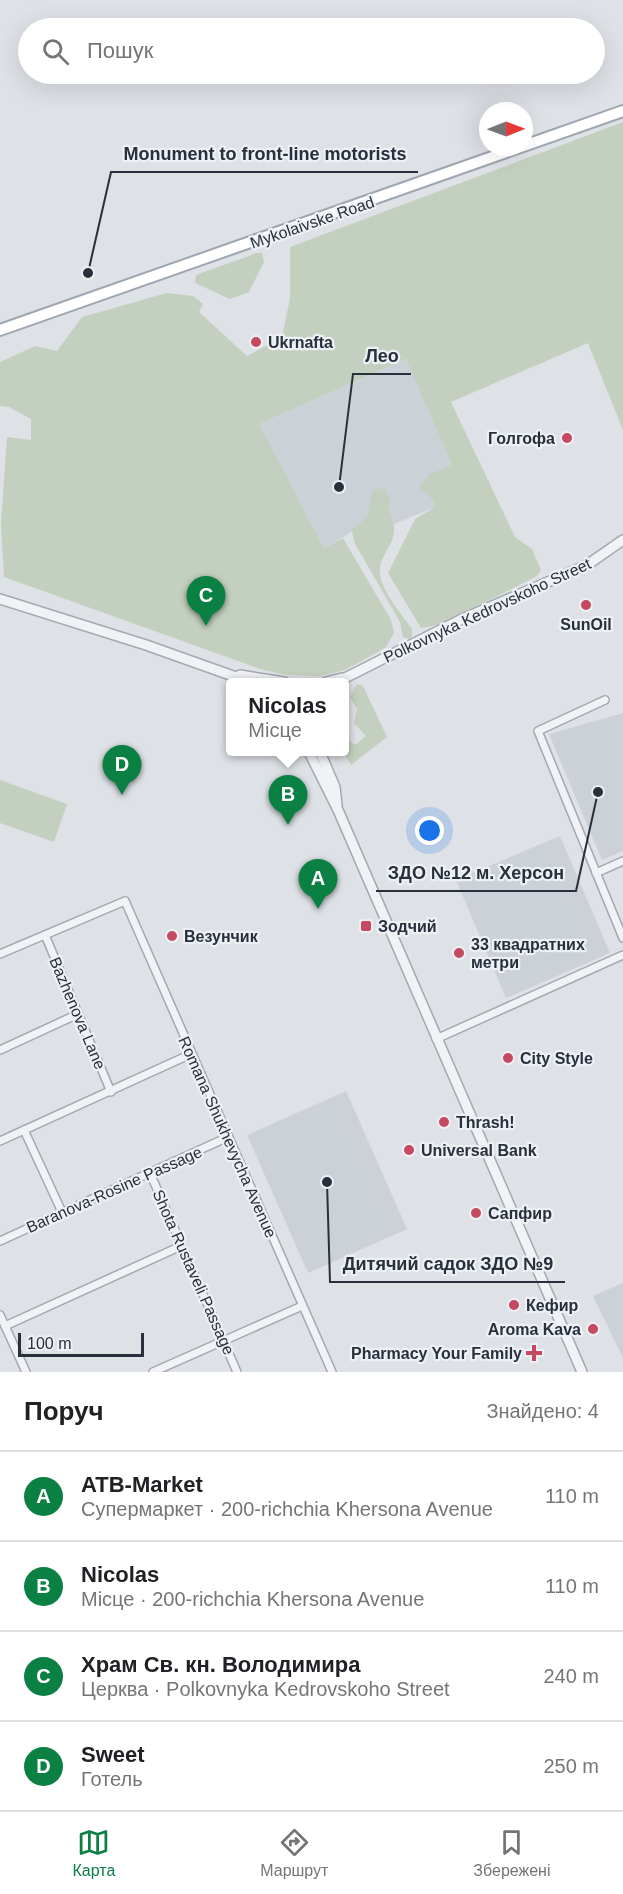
<!DOCTYPE html>
<html lang="uk">
<head>
<meta charset="utf-8">
<style>
  body { margin:0; font-family:Helvetica,sans-serif; background:#f6f6f6; color:#202124 }
  .compass { position:absolute; left:479px; top:102px; width:54px; height:54px; border-radius:50%; background:#fff; box-shadow:0 6px 24px #0002; rotate:89deg }
  .scale { position:absolute; left:18px; bottom:15px; width:126px; box-sizing:border-box; padding-left:6px; border:3px solid #28303c; border-top:0; font-size:16px; line-height:21px; white-space:nowrap; color:#28303c; -webkit-text-stroke:4px #edf0f4; paint-order:stroke }
  .you { position:absolute; left:430px; top:831px; width:21px; height:21px; margin:-15px; border:4px solid #fff; border-radius:50%; background:#1a73e8; box-shadow:0 0 0 9px #1a73e833 }
  .badge { display:grid; place-items:center; width:39px; height:39px; border-radius:50%; background:#0b8043; color:#fff; font-size:20px; font-weight:700 }
  .pin { position:absolute; translate:-50% -50px; filter:drop-shadow(0 2px 3px #0008) }
  .pin::after { content:''; position:absolute; top:32px; width:21px; height:18px; background:inherit; clip-path:polygon(0 0,100% 0,50% 100%) }
  .popup { position:absolute; left:226px; top:678px; width:123px; height:78px; box-sizing:border-box; display:grid; place-content:center; border-radius:6px; background:#fff; filter:drop-shadow(0 2px 4px #0005); font-size:20px; white-space:nowrap; color:#757577 }
  .popup b { font-size:22px; color:#202124 }
  .popup::after { content:''; position:absolute; left:50%; top:100%; margin-left:-12px; border:12px solid transparent; border-top-color:#fff }
  .list { margin:0; padding:0; list-style:none }
  h2 { display:flex; justify-content:space-between; align-items:center; height:78px; margin:0; padding:0 24px; font-size:26px }
  h2 small { font-size:20px; font-weight:400; color:#757577 }
  .list li { display:grid; grid-template-columns:39px 1fr auto; gap:18px; align-items:center; box-sizing:border-box; height:90px; padding:0 24px; border-top:2px solid #e0e0e0 }
  .list b { display:block; font-size:22px; white-space:nowrap }
  .list p { margin:0; font-size:20px; white-space:nowrap; color:#757577 }
  .list em { font-size:20px; font-style:normal; color:#757577 }
  .icon { flex:none; width:33px; height:33px; fill:none; stroke:currentColor; stroke-width:2; stroke-linecap:round; stroke-linejoin:round }
  .map { position:relative; flex:none; width:623px; height:1372px; overflow:hidden }
  .search { position:absolute; background:#fff; box-shadow:0 6px 24px #0002; left:18px; right:18px; top:18px; height:66px; display:flex; align-items:center; gap:15px; box-sizing:border-box; padding:0 21px; border-radius:33px; color:#757577; font-size:22px }
  .sheet { height:438px; background:#fff }
  nav { display:flex; justify-content:space-around; align-items:center; box-sizing:border-box; height:84px; border-top:2px solid #e0e0e0; background:#fff; font-size:16px; color:#757577 }
  nav a { display:grid; justify-items:center; gap:3px }
  nav .on { color:#0b8043 }
  .map>svg:first-child { display:block }
</style>
</head>
<body>
<div class="map">
<svg width="623" height="1372" viewBox="0 0 623 1372">
  <rect width="100%" height="100%" fill="#dee1e6"/>
  <g fill="#ccd1d8">
    <path d="M 407,359 L 452,465 L 435,507 L 392,525 L 387,511 L 324,548 L 258,424 Z"/>
    <path d="M 623,713 L 623,851 L 602,860 L 549,734 Z"/>
    <path d="M 560,836 L 610,953 L 506,998 L 456,880 Z"/>
    <path d="M 346,1091 L 407,1229 L 308,1273 L 247,1135 Z"/>
    <path d="M 623,1283 L 623,1358 L 593,1296 Z"/>
  </g>
  <g fill="#c4d0bf">
    <path d="M 623,122 L 623,430 L 588,343 L 451,402 L 515,537 L 532,549 L 541,570 L 537,576 L 442,624 L 421,628 L 388,573 L 415,519 L 435,507 L 434,501 L 419,487 L 430,474 L 452,465 L 406,359 L 259,424 L 324,548 L 343,538 L 391,620 L 394,633 L 386,647 L 378,652 L 345,670 L 320,676 L 287,675 L 260,669 L 4,577 L 1,523 L 7,437 L 31,440 L 31,419 L 9,407 L 0,406 L 0,362 L 35,346 L 57,351 L 82,317 L 167,293 L 193,296 L 203,304 L 199,312 L 247,356 L 282,337 L 290,298 L 290,247 Z"/>
    <path d="M 257,253 L 262,253 L 264,262 L 249,292 L 230,299 L 195,283 L 196,275 Z"/>
    <path d="M 385,488 L 390,500 C 386,515 395,519 394,532 C 393,545 382,554 380,567 C 377,587 401,613 412,629 L 412,636 L 409,639 L 403,637 L 400,622 L 354,542 L 352,530 L 368,516 L 372,490 Z"/>
    <path d="M 357,684 L 363,686 L 387,737 L 351,765 L 343,752 L 345,738 L 355,745 L 366,736 L 354,723 L 357,709 L 350,697 Z"/>
    <path d="M 0,780 L 67,804 L 54,842 L 0,823 Z"/>
  </g>
  <g fill="none" stroke-linecap="round" stroke-linejoin="round">
    <g stroke="#a4a8b0" stroke-width="10">
      <g id="minor">
        <path d="M 605,700 L 538,731 L 623,938"/>
        <path d="M 596,873 L 623,861"/>
        <path d="M 45,935 L 111,1092"/>
        <path d="M 0,954 L 125,901 L 332,1372"/>
        <path d="M 436,1039 L 623,955"/>
        <path d="M 0,1050 L 78,1014"/>
        <path d="M 24,1130 L 62,1212"/>
        <path d="M 0,1141 L 191,1054"/>
        <path d="M 150,1173 L 237,1372"/>
        <path d="M 0,1241 L 228,1137"/>
        <path d="M 0,1315 L 26,1372"/>
        <path d="M 5,1326 L 181,1246"/>
        <path d="M 153,1372 L 302,1306"/>
      </g>
    </g>
    <g stroke="#a4a8b0" stroke-width="12">
      <g id="tertiary">
        <path d="M 0,599 L 146,645 L 250,682"/>
        <path d="M 240,675 L 284,682"/>
        <path d="M 326,682 L 342,678"/>
        <path d="M 337,682 L 460,620 L 587,565 L 623,540"/>
        <path d="M 309,752 L 338,810 L 582,1372"/>
        <path d="M 320,752 L 335,787 L 337,805"/>
      </g>
    </g>
    <g stroke="#9ea6b1" stroke-width="14">
      <path id="primary" d="M 0,330 L 623,111"/>
    </g>
    <use href="#minor" stroke="#f0f2f5" stroke-width="7"/>
    <use href="#tertiary" stroke="#f0f2f5" stroke-width="9"/>
    <use href="#primary" stroke="#fff" stroke-width="10"/>
  </g>
  <g fill="#c54960" stroke="#edf0f4" stroke-width="2">
    <circle cx="256" cy="342" r="6"/>
    <circle cx="567" cy="438" r="6"/>
    <circle cx="586" cy="605" r="6"/>
    <rect x="360" y="920" width="12" height="12" rx="3"/>
    <circle cx="172" cy="936" r="6"/>
    <circle cx="459" cy="953" r="6"/>
    <circle cx="508" cy="1058" r="6"/>
    <circle cx="444" cy="1122" r="6"/>
    <circle cx="409" cy="1150" r="6"/>
    <circle cx="476" cy="1213" r="6"/>
    <circle cx="514" cy="1305" r="6"/>
    <circle cx="593" cy="1329" r="6"/>
    <path d="M531 1344h6v6h6v6h-6v6h-6v-6h-6v-6h6z"/>
  </g>
  <g text-anchor="middle" stroke-width="4.5" stroke-linejoin="round" paint-order="stroke">
    <g font-size="16" fill="#28303c" stroke="#edf0f4">
      <text transform="translate(312 222) rotate(-19)" y="6">Mykolaivske Road</text>
      <text transform="translate(487 610) rotate(-25)" y="6">Polkovnyka Kedrovskoho Street</text>
      <text transform="translate(78 1013) rotate(67)" y="6">Bazhenova Lane</text>
      <text transform="translate(228 1137) rotate(66)" y="6">Romana Shukhevycha Avenue</text>
      <text transform="translate(114 1189) rotate(-24)" y="6">Baranova-Rosine Passage</text>
      <text transform="translate(194 1272) rotate(66)" y="6">Shota Rustaveli Passage</text>
    </g>
    <g font-size="16" font-weight="bold" fill="#28303c" stroke="#edf0f4" text-anchor="start">
      <text x="268" y="348">Ukrnafta</text>
      <text x="555" y="444" text-anchor="end">Голгофа</text>
      <text x="586" y="630" text-anchor="middle">SunOil</text>
      <text x="378" y="932">Зодчий</text>
      <text x="184" y="942">Везунчик</text>
      <text x="471" y="950">33 квадратних<tspan x="471" dy="18">метри</tspan></text>
      <text x="520" y="1064">City Style</text>
      <text x="456" y="1128">Thrash!</text>
      <text x="421" y="1156">Universal Bank</text>
      <text x="488" y="1219">Сапфир</text>
      <text x="526" y="1311">Кефир</text>
      <text x="581" y="1335" text-anchor="end">Aroma Kava</text>
      <text x="522" y="1359" text-anchor="end">Pharmacy Your Family</text>
    </g>
  </g>
  <path fill="none" stroke="#28303c" stroke-width="2" d="M88 273L111 172H418M339 487L353 374H411M598 792L576 891H376M327 1182L330 1282H565"/>
  <g fill="#28303c" stroke="#edf0f4" stroke-width="2">
    <circle cx="88" cy="273" r="6"/>
    <circle cx="339" cy="487" r="6"/>
    <circle cx="598" cy="792" r="6"/>
    <circle cx="327" cy="1182" r="6"/>
  </g>
  <g font-size="18" text-anchor="middle" font-weight="bold" fill="#28303c" stroke="#edf0f4" stroke-width="4.5" stroke-linejoin="round" paint-order="stroke">
    <text x="265" y="160">Monument to front-line motorists</text>
    <text x="382" y="362">Лео</text>
    <text x="476" y="879">ЗДО №12 м. Херсон</text>
    <text x="448" y="1270">Дитячий садок ЗДО №9</text>
  </g>
</svg>
<svg class="compass" viewBox="-18 -18 36 36"><path d="M0-13l5 13h-10z" fill="#e53935"/><path d="M0 13l5-13h-10z" fill="#757577"/></svg>
<div class="scale">100 m</div>
<div class="you"></div>
<div class="pin badge" style="left:318px;top:909px">A</div>
<div class="pin badge" style="left:288px;top:825px">B</div>
<div class="popup"><b>Nicolas</b>Місце</div>
<div class="pin badge" style="left:206px;top:626px">C</div>
<div class="pin badge" style="left:122px;top:795px">D</div>
<div class="search"><svg class="icon" aria-label="search" viewBox="0 0 24 24"><circle cx="10" cy="10" r="6"/><path d="M15 15l6 6"/></svg>Пошук</div>
</div>
<section class="sheet">
<h2>Поруч<small>Знайдено: 4</small></h2>
<ul class="list">
<li><span class="badge">A</span><div><b>ATB-Market</b><p>Супермаркет · 200-richchia Khersona Avenue</p></div><em>110 m</em></li>
<li><span class="badge">B</span><div><b>Nicolas</b><p>Місце · 200-richchia Khersona Avenue</p></div><em>110 m</em></li>
<li><span class="badge">C</span><div><b>Храм Св. кн. Володимира</b><p>Церква · Polkovnyka Kedrovskoho Street</p></div><em>240 m</em></li>
<li><span class="badge">D</span><div><b>Sweet</b><p>Готель</p></div><em>250 m</em></li>
</ul>
</section>
<nav>
<a class="on"><svg class="icon" aria-label="map" viewBox="0 0 24 24"><path d="M3 6l6-2 6 2 6-2v14l-6 2-6-2-6 2zM9 4v14M15 6v14"/></svg>Карта</a>
<a><svg class="icon" aria-label="directions" viewBox="0 0 24 24"><path d="M12 3l9 9-9 9-9-9zM9 14v-3h6M13 9l2 2-2 2"/></svg>Маршрут</a>
<a><svg class="icon" aria-label="saved" viewBox="0 0 24 24"><path d="M7 4h10v16l-5-4-5 4z"/></svg>Збережені</a>
</nav>
</body>
</html>
